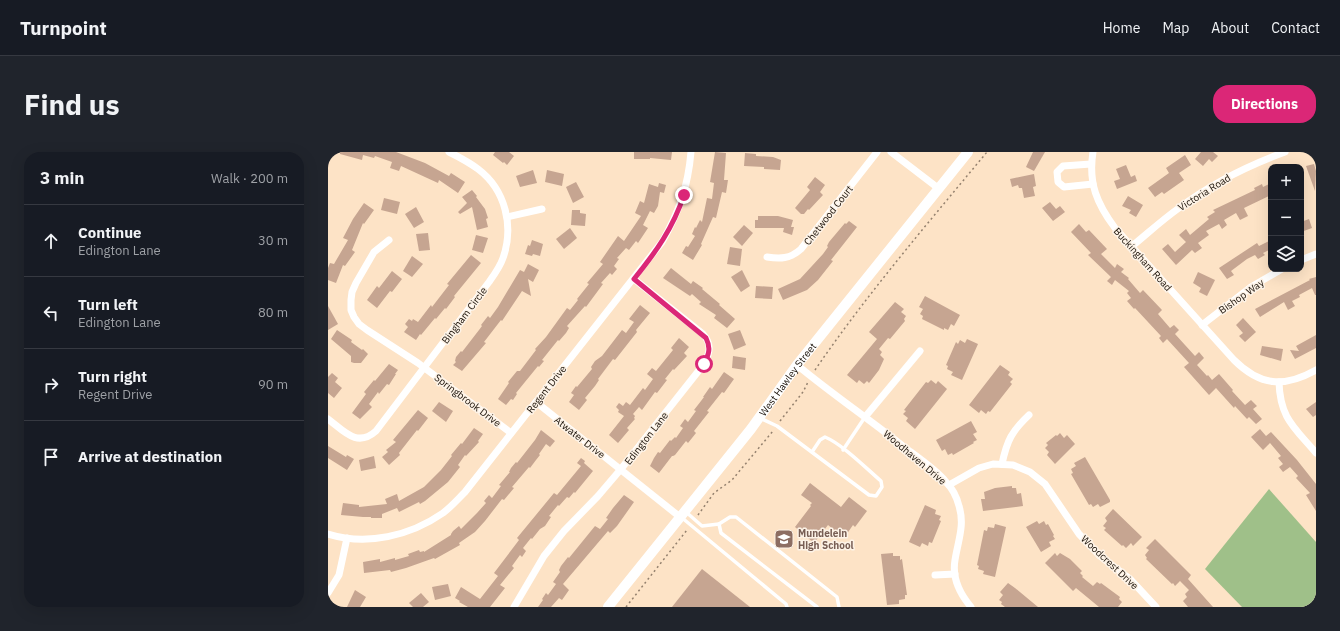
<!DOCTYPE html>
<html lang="en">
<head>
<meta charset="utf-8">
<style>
  body { margin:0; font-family:"IBM Plex Sans",sans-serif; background:#20242c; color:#f1f3f6 }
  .controls { position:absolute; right:12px; top:12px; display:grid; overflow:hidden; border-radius:8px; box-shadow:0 4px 16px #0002 }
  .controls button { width:36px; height:36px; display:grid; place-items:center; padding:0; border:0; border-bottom:1px solid #363941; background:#171b24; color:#f1f3f6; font:20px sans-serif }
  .stop { position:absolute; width:12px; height:12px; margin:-9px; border:3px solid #db2777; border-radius:50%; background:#fff }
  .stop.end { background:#db2777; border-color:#fff; box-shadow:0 1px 4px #0008 }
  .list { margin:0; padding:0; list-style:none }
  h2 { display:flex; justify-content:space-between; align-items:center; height:52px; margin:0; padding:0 16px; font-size:17px }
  h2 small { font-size:13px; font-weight:400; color:#9ea1a6 }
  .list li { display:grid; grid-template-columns:26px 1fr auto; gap:12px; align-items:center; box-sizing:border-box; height:72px; padding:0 16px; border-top:1px solid #363941 }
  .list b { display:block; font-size:15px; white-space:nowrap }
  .list p { margin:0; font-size:13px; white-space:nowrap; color:#9ea1a6 }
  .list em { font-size:13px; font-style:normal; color:#9ea1a6 }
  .icon { flex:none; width:22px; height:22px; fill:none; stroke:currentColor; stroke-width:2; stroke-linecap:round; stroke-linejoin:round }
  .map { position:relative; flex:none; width:988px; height:455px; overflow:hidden; border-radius:16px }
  header { display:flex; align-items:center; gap:24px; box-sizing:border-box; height:56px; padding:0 20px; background:#171b24; border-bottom:1px solid #363941 }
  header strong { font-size:19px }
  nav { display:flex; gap:22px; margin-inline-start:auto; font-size:14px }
  .intro { display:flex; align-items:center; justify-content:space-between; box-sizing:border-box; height:96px; padding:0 24px }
  h1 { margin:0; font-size:28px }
  .button { padding:10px 18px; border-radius:16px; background:#db2777; color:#fff; font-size:14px; font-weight:700 }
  main { display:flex; gap:24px; padding:0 24px }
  aside { flex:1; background:#171b24; border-radius:16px; box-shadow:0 4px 16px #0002 }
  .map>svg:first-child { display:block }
</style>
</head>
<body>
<header>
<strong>Turnpoint</strong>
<nav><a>Home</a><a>Map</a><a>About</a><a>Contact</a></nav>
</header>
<div class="intro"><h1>Find us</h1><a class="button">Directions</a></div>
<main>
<aside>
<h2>3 min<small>Walk · 200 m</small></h2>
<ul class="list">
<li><svg class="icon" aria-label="ahead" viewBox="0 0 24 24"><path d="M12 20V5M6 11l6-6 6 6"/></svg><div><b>Continue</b><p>Edington Lane</p></div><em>30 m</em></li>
<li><svg class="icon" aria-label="left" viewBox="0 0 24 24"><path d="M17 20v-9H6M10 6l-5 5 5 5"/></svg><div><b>Turn left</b><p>Edington Lane</p></div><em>80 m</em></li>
<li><svg class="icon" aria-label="right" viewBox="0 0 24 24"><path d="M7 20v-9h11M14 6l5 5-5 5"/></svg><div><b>Turn right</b><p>Regent Drive</p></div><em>90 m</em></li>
<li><svg class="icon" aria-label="arrive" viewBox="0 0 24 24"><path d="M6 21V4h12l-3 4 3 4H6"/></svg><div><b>Arrive at destination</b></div></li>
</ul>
</aside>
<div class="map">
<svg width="988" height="455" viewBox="0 0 988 455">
  <rect width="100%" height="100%" fill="#fde3c6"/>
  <path fill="#9fc089" d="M 941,337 L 988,390 L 988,452 L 984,455 L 914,455 L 877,417 Z"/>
  <g fill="#c6a591">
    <path d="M 12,0 L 68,0 L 97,11 L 121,24 L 123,21 L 137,30 L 130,41 L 111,28 L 110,31 L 73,14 L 71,19 L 62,16 L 64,10 L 47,4 L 46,6 L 35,3 L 34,8 L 12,2 Z"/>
    <path d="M 167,0 L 181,0 L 186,4 L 179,13 L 176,10 L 175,11 L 165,3 Z"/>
    <path d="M 306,0 L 344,0 L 343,8 L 322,6 L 322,7 L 306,7 Z"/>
    <path d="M 387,0 L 398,1 L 396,28 L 400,28 L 398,41 L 394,40 L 388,66 L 385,65 L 373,92 L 374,93 L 365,108 L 354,101 L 358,94 L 360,95 L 367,84 L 364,82 L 367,75 L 368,76 L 372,68 L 374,70 L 379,46 L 384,47 L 386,31 L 382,30 Z"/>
    <path d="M 705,0 L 717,0 L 706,19 L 698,15 Z"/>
    <path d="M 873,0 L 885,0 L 890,4 L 884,10 L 881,7 L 875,14 L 867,7 Z"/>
    <path d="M 417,1 L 428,2 L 428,4 L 445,5 L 453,8 L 452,18 L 436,17 L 436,15 L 416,14 Z"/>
    <path d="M 857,3 L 863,13 L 851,21 L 856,28 L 836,42 L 834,40 L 827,45 L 820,36 L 841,21 L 838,16 Z"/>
    <path d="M 986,12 L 988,19 L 987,39 L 978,14 Z"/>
    <path d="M 798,13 L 803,25 L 807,23 L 809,29 L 789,37 L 786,29 L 792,27 L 788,17 Z"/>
    <path d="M 205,18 L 209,31 L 192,35 L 188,24 Z"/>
    <path d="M 219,18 L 236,22 L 234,34 L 217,30 Z"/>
    <path d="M 706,22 L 708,34 L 705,35 L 707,44 L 696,46 L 694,36 L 691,36 L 690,33 L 684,35 L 682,27 Z"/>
    <path d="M 487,25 L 497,33 L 492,40 L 495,43 L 481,58 L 480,57 L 476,62 L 473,62 L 467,56 L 482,38 L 479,35 Z"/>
    <path d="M 248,30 L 256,45 L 245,51 L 238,35 Z"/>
    <path d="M 331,31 L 338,33 L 336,41 L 332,40 L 330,54 L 326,61 L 322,59 L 315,73 L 320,76 L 310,91 L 308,89 L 301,98 L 298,96 L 289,106 L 291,107 L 286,114 L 289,117 L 284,123 L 282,121 L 273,131 L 275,132 L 258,155 L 257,154 L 239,174 L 241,176 L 238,181 L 231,189 L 230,188 L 214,208 L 216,209 L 211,215 L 210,214 L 188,241 L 189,242 L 185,248 L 183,247 L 178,253 L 170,247 L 181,231 L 180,230 L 189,219 L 192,219 L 208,198 L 207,197 L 218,185 L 239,156 L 242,158 L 250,148 L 249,147 L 261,132 L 259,131 L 275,112 L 272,110 L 290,84 L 296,89 L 313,64 L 307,61 L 312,49 L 316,51 L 321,32 L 330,35 Z"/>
    <path d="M 943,31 L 943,43 L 916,56 L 920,64 L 912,68 L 908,61 L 896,68 L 899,73 L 894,77 L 891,72 L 878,79 L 881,83 L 870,91 L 874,96 L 867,101 L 864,98 L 848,113 L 834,97 L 840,92 L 847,100 L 858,90 L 851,83 L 858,77 L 862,83 L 881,67 L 879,65 L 887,60 L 885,58 L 927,38 L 926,36 L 934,32 L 935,35 Z"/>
    <path d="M 144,38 L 149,44 L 148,45 L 157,57 L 160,66 L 158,67 L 160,75 L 149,78 L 144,55 L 132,62 L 130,60 L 139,51 L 134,45 Z"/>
    <path d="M 800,44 L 815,53 L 808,65 L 801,61 L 803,58 L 794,54 Z"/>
    <path d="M 56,46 L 72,50 L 69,62 L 53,58 Z"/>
    <path d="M 722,50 L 728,57 L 732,54 L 737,60 L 725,69 L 714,56 Z"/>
    <path d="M 36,51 L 46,58 L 36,72 L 35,71 L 24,98 L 27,100 L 17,114 L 15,113 L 8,131 L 0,128 L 0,116 L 2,111 L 6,112 L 20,88 L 15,86 L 25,67 Z"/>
    <path d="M 88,55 L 96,70 L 86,76 L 77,62 Z"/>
    <path d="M 244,58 L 252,58 L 252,61 L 258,62 L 257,74 L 243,73 Z"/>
    <path d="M 430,64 L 450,64 L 465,68 L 463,75 L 466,75 L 464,83 L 455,80 L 456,76 L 427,76 L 427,68 L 430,68 Z"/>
    <path d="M 981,67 L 984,76 L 973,80 L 973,70 Z"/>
    <path d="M 521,69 L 529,75 L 503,108 L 505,109 L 490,128 L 479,138 L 455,148 L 450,137 L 472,127 L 495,102 L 500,95 L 499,94 L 501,90 L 517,71 L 518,72 Z"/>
    <path d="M 751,72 L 758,80 L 761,78 L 779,97 L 773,102 L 787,116 L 789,112 L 796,117 L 793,120 L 801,126 L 800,127 L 812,141 L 815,138 L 834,158 L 830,162 L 842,176 L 846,173 L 851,178 L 847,182 L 867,204 L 871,200 L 876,206 L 869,213 L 879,224 L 880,223 L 884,228 L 891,222 L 905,238 L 904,239 L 917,253 L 923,248 L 929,254 L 925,257 L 934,267 L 928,272 L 921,265 L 919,267 L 907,254 L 906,256 L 888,236 L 881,243 L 856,215 L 861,211 L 839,187 L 835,191 L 831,186 L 833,184 L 807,156 L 806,157 L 799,149 L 803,146 L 799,141 L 801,139 L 787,128 L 784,133 L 779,129 L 783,125 L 760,103 L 763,101 L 743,80 Z"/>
    <path d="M 416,73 L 425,81 L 414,94 L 405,85 Z"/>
    <path d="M 242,76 L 249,86 L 236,97 L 228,87 Z"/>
    <path d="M 100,81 L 102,98 L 91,99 L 88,82 Z"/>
    <path d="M 148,83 L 160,86 L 155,101 L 144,98 Z"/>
    <path d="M 204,88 L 215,92 L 212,104 L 205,102 L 204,104 L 197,102 L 200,93 L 202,94 Z"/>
    <path d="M 943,88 L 943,97 L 935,101 L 937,103 L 930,107 L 927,103 L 919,107 L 903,119 L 906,123 L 899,127 L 891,116 L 929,91 L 931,94 Z"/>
    <path d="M 402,95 L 414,97 L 412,114 L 399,112 Z"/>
    <path d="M 143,103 L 153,111 L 126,144 L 127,145 L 118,157 L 117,156 L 108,167 L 107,166 L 93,183 L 92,182 L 88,188 L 76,180 L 80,175 L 77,172 L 81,167 L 84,169 L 85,167 L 90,170 L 103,153 L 104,155 L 121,133 L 119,132 Z"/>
    <path d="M 84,104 L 95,112 L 84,125 L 75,119 Z"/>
    <path d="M 200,112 L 211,118 L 205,130 L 200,127 L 203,144 L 194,139 L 174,169 L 173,168 L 156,190 L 158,191 L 134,219 L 125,213 L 128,210 L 127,209 L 128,205 L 133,199 L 134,200 L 151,178 L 154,174 L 153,173 L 160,164 L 162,166 L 170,155 L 192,118 L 196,120 Z"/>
    <path d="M 343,116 L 363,132 L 365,129 L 375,136 L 374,137 L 392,152 L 391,153 L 407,167 L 399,176 L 386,166 L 388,163 L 371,152 L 373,150 L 364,142 L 362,144 L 335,126 Z"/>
    <path d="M 414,118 L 422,134 L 413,140 L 403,125 Z"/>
    <path d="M 64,119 L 74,127 L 64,140 L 62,139 L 49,156 L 39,148 L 49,134 L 51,136 Z"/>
    <path d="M 870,120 L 887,128 L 879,144 L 871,140 L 873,136 L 865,131 Z"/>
    <path d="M 988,125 L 988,143 L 987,143 L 984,136 L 971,143 L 972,145 L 964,149 L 967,154 L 960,158 L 956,150 L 932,165 L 927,157 L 982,128 L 981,127 Z"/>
    <path d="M 428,134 L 445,135 L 444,147 L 427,146 Z"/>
    <path d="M 597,144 L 632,163 L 626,174 L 623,172 L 620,178 L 616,176 L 616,178 L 594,167 L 595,164 L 592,162 L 595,157 L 591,155 Z"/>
    <path d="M 567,150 L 576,157 L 573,160 L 578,164 L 576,167 L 577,169 L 562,187 L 560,186 L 551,197 L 554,200 L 552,203 L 556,207 L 551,218 L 541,231 L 539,229 L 536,232 L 531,228 L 529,231 L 519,223 L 549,187 L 541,180 Z"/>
    <path d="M 312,153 L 322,161 L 308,178 L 309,180 L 287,208 L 285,207 L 270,227 L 271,228 L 267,234 L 257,246 L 259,248 L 251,258 L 241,250 L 246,243 L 243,241 L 248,234 L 249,235 L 264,217 L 263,215 L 267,209 L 274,204 L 294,178 L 298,181 L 306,170 L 301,167 Z"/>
    <path d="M 0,154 L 10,172 L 0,178 Z"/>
    <path d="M 915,166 L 928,180 L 917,190 L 911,184 L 915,181 L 908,173 Z"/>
    <path d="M 9,178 L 24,188 L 23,190 L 34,198 L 35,197 L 40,202 L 33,211 L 26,211 L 23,210 L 23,204 L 3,187 Z"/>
    <path d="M 412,178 L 418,193 L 406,198 L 400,182 Z"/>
    <path d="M 988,183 L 988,196 L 967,207 L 962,198 L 971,199 L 968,194 Z"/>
    <path d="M 351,186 L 361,195 L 356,201 L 359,204 L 346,218 L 345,217 L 337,227 L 339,228 L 329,241 L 327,240 L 314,258 L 311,255 L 305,262 L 307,264 L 306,266 L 307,267 L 299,276 L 301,278 L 290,291 L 281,283 L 296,264 L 290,260 L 291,258 L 288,255 L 291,251 L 295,254 L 298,250 L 302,253 L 315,236 L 317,238 L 325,227 L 319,222 L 324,216 L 328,219 L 345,198 L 343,196 Z"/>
    <path d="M 639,187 L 650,192 L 634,228 L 623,223 L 625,220 L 619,217 L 620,214 L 618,213 L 628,190 L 630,192 L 632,188 L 637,191 Z"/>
    <path d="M 934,194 L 955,197 L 953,209 L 932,203 Z"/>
    <path d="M 405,204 L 418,206 L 417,218 L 404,216 Z"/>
    <path d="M 61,212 L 70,218 L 67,222 L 68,222 L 61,233 L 59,232 L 51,242 L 50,240 L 41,252 L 44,255 L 32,267 L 24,261 L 38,242 L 36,240 L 46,228 L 47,229 Z"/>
    <path d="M 672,213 L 682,220 L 680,223 L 685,227 L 682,230 L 684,232 L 662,260 L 660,259 L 658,262 L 653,258 L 651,261 L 641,253 Z"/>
    <path d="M 396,220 L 406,227 L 396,241 L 394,240 L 379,259 L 381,260 L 366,279 L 368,281 L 360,291 L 358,289 L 347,303 L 345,304 L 344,304 L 331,321 L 322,314 L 326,306 L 330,300 L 332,301 L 342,288 L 343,289 L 347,285 L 348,286 L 355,276 L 352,274 L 357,267 L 360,270 L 368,259 L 366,258 L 373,249 L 376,245 L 375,245 L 382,235 L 384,237 Z"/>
    <path d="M 4,221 L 10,226 L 7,230 L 14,236 L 6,246 L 0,241 L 0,225 Z"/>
    <path d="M 603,228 L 608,232 L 610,229 L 619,237 L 587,277 L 578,269 L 580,266 L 575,262 L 578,259 L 576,258 L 598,230 L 600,231 Z"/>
    <path d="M 111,250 L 125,259 L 118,270 L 104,259 Z"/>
    <path d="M 988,250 L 988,263 L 985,265 L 978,257 Z"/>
    <path d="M 90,258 L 100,266 L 90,279 L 89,278 L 71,301 L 72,303 L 61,313 L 54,305 L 60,300 L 58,298 L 68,290 L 65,288 Z"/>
    <path d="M 643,269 L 649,280 L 645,282 L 649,288 L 645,290 L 646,291 L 625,303 L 624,301 L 620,303 L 617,297 L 614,299 L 608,288 Z"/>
    <path d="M 146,276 L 155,282 L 150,289 L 151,290 L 138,304 L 137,303 L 130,313 L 132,315 L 120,330 L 97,349 L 92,352 L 91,350 L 71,360 L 69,356 L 54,362 L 54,366 L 43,366 L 43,365 L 35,365 L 13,363 L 15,351 L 31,353 L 31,355 L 59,352 L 57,347 L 69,342 L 71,349 L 96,335 L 113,318 L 124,304 L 123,303 L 133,291 L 134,292 Z"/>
    <path d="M 932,277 L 938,284 L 943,280 L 969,308 L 988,332 L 988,359 L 978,343 L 982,341 L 968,326 L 970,324 L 962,315 L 955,320 L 951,315 L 955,312 L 950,306 L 953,304 L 942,291 L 935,298 L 923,285 Z"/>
    <path d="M 213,278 L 227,289 L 222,295 L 218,292 L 211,302 L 212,303 L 208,308 L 202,316 L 201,315 L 184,335 L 186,336 L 176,348 L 174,347 L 157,369 L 147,380 L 131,391 L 132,393 L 107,407 L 106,406 L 78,416 L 63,420 L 62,418 L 36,421 L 35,410 L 52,407 L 52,410 L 67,406 L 67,408 L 81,404 L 80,402 L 91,398 L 92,400 L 96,399 L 96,400 L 123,383 L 123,382 L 125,379 L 131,374 L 133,377 L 149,361 L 158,351 L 156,349 L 161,343 L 164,346 L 173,334 L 171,333 L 182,320 L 181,320 L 183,316 L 188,310 L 189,311 L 207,288 Z"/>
    <path d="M 732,281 L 736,286 L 739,283 L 747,292 L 727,312 L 719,303 L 721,300 L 717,296 L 720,293 L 718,291 L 728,283 L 729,284 Z"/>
    <path d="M 0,294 L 18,305 L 19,303 L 26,307 L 19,318 L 0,306 Z"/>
    <path d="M 46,304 L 48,316 L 33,319 L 31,308 Z"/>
    <path d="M 757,305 L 782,348 L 782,350 L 772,355 L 770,352 L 765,355 L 763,352 L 761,353 L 743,322 L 745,321 L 743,317 L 748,314 L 746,311 Z"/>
    <path d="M 253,306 L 257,309 L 256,311 L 265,319 L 247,341 L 246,340 L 241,346 L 239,345 L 231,354 L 230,353 L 221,364 L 223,365 L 217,374 L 212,377 L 204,387 L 203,386 L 195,396 L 198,399 L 194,405 L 192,403 L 184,414 L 186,416 L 172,433 L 177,436 L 162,455 L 140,455 L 131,450 L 132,449 L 127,446 L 133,435 L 152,447 L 170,424 L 166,421 L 191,388 L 189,386 L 226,341 L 229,343 L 253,314 L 249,311 Z"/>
    <path d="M 482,331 L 513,355 L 521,345 L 539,359 L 527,375 L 525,373 L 516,386 L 500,373 L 486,391 L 467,375 L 483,354 L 482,353 L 484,351 L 473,343 Z"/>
    <path d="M 684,334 L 684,336 L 688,336 L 689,342 L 693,341 L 695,354 L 655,359 L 653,347 L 657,347 L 656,340 L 667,336 Z"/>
    <path d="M 296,343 L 306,350 L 289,374 L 282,381 L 280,379 L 235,432 L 241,438 L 234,448 L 231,446 L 223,455 L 210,455 L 215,448 L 214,447 L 218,441 L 220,443 L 228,432 L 225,430 L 232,420 L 231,418 L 233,414 L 240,405 L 241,406 L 267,374 L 272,377 L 280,367 L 278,366 L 285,356 Z"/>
    <path d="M 597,353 L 608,358 L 607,362 L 613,364 L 611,368 L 613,369 L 604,391 L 601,390 L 600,394 L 594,391 L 592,395 L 581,390 Z"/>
    <path d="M 785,357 L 814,385 L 805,394 L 803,391 L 798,396 L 795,393 L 794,394 L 776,378 L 778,376 L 775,374 L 779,369 L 777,366 Z"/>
    <path d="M 709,369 L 711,372 L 716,369 L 718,373 L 720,372 L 726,383 L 725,384 L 727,387 L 721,390 L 723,394 L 713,400 L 698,375 Z"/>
    <path d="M 667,372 L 678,375 L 667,425 L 655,422 L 656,419 L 650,417 L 651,414 L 649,413 L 656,378 L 659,379 L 660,375 L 666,376 Z"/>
    <path d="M 827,387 L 863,423 L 860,427 L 885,455 L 860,455 L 855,449 L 859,445 L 857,442 L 861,438 L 852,429 L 847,434 L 845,431 L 844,432 L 818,407 L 819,406 L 817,403 L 821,398 L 818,396 Z"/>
    <path d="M 565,401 L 565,404 L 572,404 L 572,408 L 574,407 L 579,443 L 577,443 L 577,447 L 571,448 L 571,452 L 559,453 L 553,402 Z"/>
    <path d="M 727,401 L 729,404 L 732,401 L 742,407 L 754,419 L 752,421 L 755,424 L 754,425 L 765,434 L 769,430 L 772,432 L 773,431 L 792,445 L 791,447 L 794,450 L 790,455 L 771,455 L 748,436 L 745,439 L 717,411 Z"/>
    <path d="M 374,417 L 422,455 L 344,455 Z"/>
    <path d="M 680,431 L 687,436 L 710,455 L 677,455 L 673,452 L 674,450 L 671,448 L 675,443 L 672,440 Z"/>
    <path d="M 120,432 L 123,444 L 107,448 L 104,435 Z"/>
    <path d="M 27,438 L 38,445 L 32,455 L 19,455 Z"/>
    <path d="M 93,441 L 101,450 L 95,455 L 85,455 L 81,451 Z"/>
  </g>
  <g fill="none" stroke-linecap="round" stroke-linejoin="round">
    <g stroke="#94816e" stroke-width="1.5" stroke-dasharray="2 3" stroke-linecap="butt">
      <path d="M 487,218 C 539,142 600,71 659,0"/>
      <path d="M 452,269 L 475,240 L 480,230"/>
      <path d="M 370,363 L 386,341 L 404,328 L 445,279"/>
      <path d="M 298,455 L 359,378"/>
    </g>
    <g stroke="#fff" stroke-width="3.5">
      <path d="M 432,266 L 449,274 L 541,343 L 548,344 L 554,335 L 553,329 C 538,316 514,292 497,285 L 492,288 L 484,300"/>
      <path d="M 515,298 L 537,265"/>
      <path d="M 358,360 L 374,374 L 391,372"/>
      <path d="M 353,365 L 458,452 L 459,455"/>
      <path d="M 489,455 L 393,381 L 391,372 L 402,365 L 408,365 L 509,445 L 511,455"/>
    </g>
    <g stroke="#fff" stroke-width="7">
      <path d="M 563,0 L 610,36"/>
      <path d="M 765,0 C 760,31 769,52 787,76 L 906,208 C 932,234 956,236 988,218"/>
      <path d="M 763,12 L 735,14 L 729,20 L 730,30 L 736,35 L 765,32"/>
      <path d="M 179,65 L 214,57"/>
      <path d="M 61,88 L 46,100 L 28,131 L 24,140 L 23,148 L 23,158 L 26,165 L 31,172 L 39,178 L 90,211 L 183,281"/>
      <path d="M 803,95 C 819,82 834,68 851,56 C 883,32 919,14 957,0"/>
      <path d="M 439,105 C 452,107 462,107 473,97 L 549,0"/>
      <path d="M 973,108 L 988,102"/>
      <path d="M 874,173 L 923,135 L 954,117"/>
      <path d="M 469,213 C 504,242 541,267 576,295 C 588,304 610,319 618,330 C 624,336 629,346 631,354 C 637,373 630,389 627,408 C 624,425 632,442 643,455"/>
      <path d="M 951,230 C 952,266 966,275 988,301"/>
      <path d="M 208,250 L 352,365"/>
      <path d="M 537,265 L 592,199"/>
      <path d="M 0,267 C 16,279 29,296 48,279 L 161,130 C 166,123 172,115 175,106 C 186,75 178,38 150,17 C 141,10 131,5 121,0"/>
      <path d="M 674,312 C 679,288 684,279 701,263"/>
      <path d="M 621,333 L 651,316 L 665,312 L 685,313 L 702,320 L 717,332 L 751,382 L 772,404 L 802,427 L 828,455"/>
      <path d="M 0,382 C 39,394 82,384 115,361 C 123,355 130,347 137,340 L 334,90 C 351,60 360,35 363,0"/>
      <path d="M 607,423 L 627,422"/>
      <path d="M 0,441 L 11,423 L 19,386"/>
      <path d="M 186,455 L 216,404 L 236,379 L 270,344 L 293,317 L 376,212 C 382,201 384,192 375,182 L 306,127"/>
    </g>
    <path stroke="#fff" stroke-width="10" id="s1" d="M 280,455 L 423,277 L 469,213 L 640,0"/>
  </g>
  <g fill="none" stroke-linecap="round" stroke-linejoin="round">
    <path stroke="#db2777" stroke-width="5" d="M 356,43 C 345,76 328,100 306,127 L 378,186 C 383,196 381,202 376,212"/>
  </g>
  <defs>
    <g id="school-square" transform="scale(1)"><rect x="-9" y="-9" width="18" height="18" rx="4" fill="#8d6e63" stroke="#fdf3e7"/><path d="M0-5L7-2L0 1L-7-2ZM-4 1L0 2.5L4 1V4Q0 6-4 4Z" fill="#fff"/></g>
  </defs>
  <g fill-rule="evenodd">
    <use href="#school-square" x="456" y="387"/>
  </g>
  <g text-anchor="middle" stroke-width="3" stroke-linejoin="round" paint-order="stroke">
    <g font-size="10" fill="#180f06" stroke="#fdf3e7">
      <text transform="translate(876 40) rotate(-32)" y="4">Victoria Road</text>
      <text transform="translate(500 63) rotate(-52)" y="4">Chetwood Court</text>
      <text transform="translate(815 107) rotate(48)" y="4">Buckingham Road</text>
      <text transform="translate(913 144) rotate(-35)" y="4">Bishop Way</text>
      <text transform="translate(136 163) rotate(-53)" y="4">Bingham Circle</text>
      <text dy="4" stroke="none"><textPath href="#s1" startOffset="290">West Hawley Street</textPath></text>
      <text transform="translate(218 237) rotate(-52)" y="4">Regent Drive</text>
      <text transform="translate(140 248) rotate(37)" y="4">Springbrook Drive</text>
      <text transform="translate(252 285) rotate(38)" y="4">Atwater Drive</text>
      <text transform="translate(318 286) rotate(-52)" y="4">Edington Lane</text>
      <text transform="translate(587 305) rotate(40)" y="4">Woodhaven Drive</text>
      <text transform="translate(782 410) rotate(43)" y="4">Woodcrest Drive</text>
    </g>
    <g font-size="10" font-weight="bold" fill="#785e54" stroke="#fdf3e7" text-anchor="start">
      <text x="470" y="385">Mundelein<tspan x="470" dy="12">High School</tspan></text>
    </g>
  </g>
</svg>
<div class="controls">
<button>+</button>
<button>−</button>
<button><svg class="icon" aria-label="layers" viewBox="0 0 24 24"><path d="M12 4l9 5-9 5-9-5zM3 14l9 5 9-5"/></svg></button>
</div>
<div class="stop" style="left:376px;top:212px"></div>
<div class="stop end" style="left:356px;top:43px"></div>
</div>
</main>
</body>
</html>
